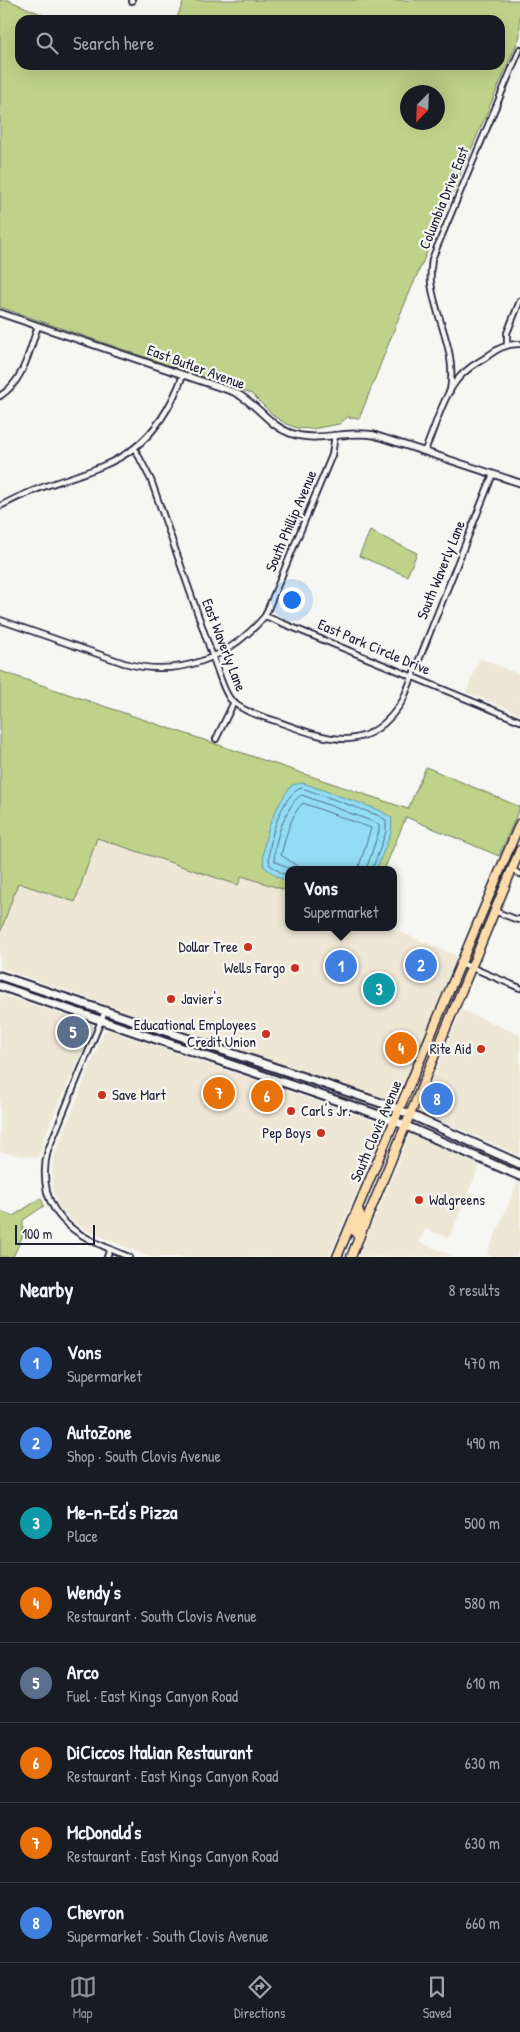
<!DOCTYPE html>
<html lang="en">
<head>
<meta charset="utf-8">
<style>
  body { margin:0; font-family:"Patrick Hand",sans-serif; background:#20242c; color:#f1f3f6 }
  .compass { position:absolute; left:400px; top:85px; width:45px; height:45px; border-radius:50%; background:#171b24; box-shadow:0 5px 20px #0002; rotate:203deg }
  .scale { position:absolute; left:15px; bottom:12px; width:80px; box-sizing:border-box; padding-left:5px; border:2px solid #22223b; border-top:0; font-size:14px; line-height:18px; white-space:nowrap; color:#22223b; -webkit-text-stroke:4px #f6f6f2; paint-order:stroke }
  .you { position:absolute; left:291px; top:599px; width:18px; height:18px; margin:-12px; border:4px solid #fff; border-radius:50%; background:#1a73e8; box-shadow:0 0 0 8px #1a73e833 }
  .badge { display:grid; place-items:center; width:32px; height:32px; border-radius:50%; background:#8c9099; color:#fff; font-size:16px; font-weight:700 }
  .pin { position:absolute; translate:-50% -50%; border:2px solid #fff; box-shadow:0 1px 5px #0006 }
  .popup { position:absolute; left:285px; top:866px; width:112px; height:65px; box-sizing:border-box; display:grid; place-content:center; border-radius:10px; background:#171b24; filter:drop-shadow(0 1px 4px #0005); font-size:16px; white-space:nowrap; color:#9ea1a6 }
  .popup b { font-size:19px; color:#f1f3f6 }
  .popup::after { content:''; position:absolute; left:50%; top:100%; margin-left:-10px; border:10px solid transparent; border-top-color:#171b24 }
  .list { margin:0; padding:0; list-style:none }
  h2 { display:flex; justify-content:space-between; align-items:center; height:65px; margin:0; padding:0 20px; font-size:21px }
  h2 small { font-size:16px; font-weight:400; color:#9ea1a6 }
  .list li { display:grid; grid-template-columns:32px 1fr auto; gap:15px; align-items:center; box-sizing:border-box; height:80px; padding:0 20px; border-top:1px solid #363941 }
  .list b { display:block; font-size:19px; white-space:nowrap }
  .list p { margin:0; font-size:16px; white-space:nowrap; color:#9ea1a6 }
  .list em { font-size:16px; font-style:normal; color:#9ea1a6 }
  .icon { flex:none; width:28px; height:28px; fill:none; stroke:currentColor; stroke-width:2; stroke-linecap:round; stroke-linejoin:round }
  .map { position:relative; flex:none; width:520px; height:1257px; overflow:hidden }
  .search { position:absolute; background:#171b24; box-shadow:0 5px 20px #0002; left:15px; right:15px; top:15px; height:55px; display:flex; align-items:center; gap:12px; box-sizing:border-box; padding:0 18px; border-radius:15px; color:#9ea1a6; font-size:19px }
  .sheet { height:705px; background:#171b24 }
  nav { display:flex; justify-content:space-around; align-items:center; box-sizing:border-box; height:70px; border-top:1px solid #363941; background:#171b24; font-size:14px; color:#9ea1a6 }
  nav a { display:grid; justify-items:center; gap:2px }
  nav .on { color:#8c9099 }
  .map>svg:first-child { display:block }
</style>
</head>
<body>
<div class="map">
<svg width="520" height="1257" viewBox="0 0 520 1257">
  <rect width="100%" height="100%" fill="#f6f6f2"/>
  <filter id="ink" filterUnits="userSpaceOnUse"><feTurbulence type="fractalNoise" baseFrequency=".02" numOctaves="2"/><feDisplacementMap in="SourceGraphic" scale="10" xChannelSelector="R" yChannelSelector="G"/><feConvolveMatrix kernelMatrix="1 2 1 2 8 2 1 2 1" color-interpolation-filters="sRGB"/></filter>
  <g filter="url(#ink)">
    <g fill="#efe7d6">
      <path d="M 480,658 L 520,675 L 520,714 L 466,692 Z"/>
      <path d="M 97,838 L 238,885 L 242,876 L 288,891 L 288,927 L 388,927 L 457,956 L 397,1104 L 0,968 L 0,933 L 17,883 Z"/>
      <path d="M 0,994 L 91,1024 L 93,1028 L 49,1126 L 38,1158 L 0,1152 Z"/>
      <path d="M 461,1010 L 520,1035 L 520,1151 L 518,1155 L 419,1111 Z"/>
      <path d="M 109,1030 L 386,1125 L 329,1257 L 149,1257 L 90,1232 L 73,1222 L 60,1209 L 53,1192 L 52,1173 L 54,1156 L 104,1031 Z"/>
      <path d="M 410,1134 L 480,1165 L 449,1238 L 425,1229 L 419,1242 L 453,1256 L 358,1257 Z"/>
      <path d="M 518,1182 L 520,1183 L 520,1247 L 516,1257 L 494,1257 L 487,1254 Z"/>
    </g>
    <g fill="#bed389" stroke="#707a62" fill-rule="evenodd">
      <path d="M 0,0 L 8,0 L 55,20 L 20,20 L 20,65 L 500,65 L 500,20 L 176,20 L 184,0 L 520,0 L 520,36 L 399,317 L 359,419 L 354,417 L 350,419 L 349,416 L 339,424 L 312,429 L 297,428 L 286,424 L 274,416 L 252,394 L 0,307 ZM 408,92 L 438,92 L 438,122 L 408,122 Z"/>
      <path d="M 370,531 L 417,553 L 407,576 L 359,556 Z"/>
      <path d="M 0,671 L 408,809 L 426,767 L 520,807 L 499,856 L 406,817 L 384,870 L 288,870 L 288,891 L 242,876 L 238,885 L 97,838 L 75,902 L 18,883 L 0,933 Z"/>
      <path d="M 41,1198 L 44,1206 L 23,1220 L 23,1235 L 13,1257 L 0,1257 L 0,1211 L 13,1216 Z"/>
    </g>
    <path fill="#92ddf3" stroke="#6592a9" d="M 303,783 L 379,810 L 392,818 L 391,833 L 376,870 L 288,870 L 288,881 L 281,879 L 264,867 C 260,839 275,807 292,785 Z"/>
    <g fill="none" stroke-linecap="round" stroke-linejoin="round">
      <g stroke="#4f6d85" stroke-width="1">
        <path d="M 291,870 L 275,861 C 271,848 288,800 302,795 L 379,824 L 379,831 L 366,870"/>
        <path d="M 303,870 L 281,855 C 285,840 291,813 303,803 L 371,828 L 358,870"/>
        <path d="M 288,876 L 283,874 L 270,865 C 265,847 282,792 302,788 L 377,815 L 386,820 L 386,832 L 372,870"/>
      </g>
      <g stroke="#22223b" stroke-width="8">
        <g id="minor">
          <path d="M 132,0 L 132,1"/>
          <path d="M 507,344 L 507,333 L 520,301"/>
          <path d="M 450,391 C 457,350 436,321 431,283 C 430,275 431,267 432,259 L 520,49"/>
          <path d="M 0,396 C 24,381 29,351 38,326"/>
          <path d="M 135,449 L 151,480 L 217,669 C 221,679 224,692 231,700 C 243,712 261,716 276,721 C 328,740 368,757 403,700 L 493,474"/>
          <path d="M 425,450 C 435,428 442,399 457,380 C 465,370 475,364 485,358 C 497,349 505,344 520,344"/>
          <path d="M 0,506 C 82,462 144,481 183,375"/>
          <path d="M 265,616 L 332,455 L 335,435"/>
          <path d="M 0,620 L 124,663 C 179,678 228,659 265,616 L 520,721"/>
          <path d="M 216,739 L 234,702"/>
          <path d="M 512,870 L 520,874"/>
          <path d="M 494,911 L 518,920 L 520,919"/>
          <path d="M 461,963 L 520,988"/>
          <path d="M 105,1011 L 48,1150 C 44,1164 44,1178 47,1192 C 58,1231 96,1243 129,1257"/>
          <path d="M 107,1257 L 110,1249"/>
        </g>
      </g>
      <g stroke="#22223b" stroke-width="9">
        <path id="tertiary" d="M 0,313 L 234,392 C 257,403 268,425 290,433 C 316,443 347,430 374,435 L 520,483"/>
      </g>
      <g stroke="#22223b" stroke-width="11">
        <g id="secondary">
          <path d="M 0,976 L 393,1107 L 520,1164"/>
          <path d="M 0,986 L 388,1118 L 520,1176"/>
        </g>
      </g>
      <g stroke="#22223b" stroke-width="11">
        <g id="primary">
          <path d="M 358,1209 L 361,1217 L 355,1232 L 359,1238"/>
          <path d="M 337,1257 L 520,823"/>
          <path d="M 351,1257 L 520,850"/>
        </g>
      </g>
      <use href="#minor" stroke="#f6f6f2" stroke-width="4.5"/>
      <use href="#tertiary" stroke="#f6f6f2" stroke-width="5.5"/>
      <use href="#secondary" stroke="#f6f6f2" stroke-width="7"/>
      <use href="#primary" stroke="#fddcac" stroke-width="8"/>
    </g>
  </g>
  <g fill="#c8321e" stroke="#f6f6f2" stroke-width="2">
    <circle cx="248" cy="947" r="5"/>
    <circle cx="295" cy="968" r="5"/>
    <circle cx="171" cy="999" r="5"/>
    <circle cx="266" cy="1034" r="5"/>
    <circle cx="481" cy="1049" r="5"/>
    <circle cx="102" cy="1095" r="5"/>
    <circle cx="291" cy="1111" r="5"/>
    <circle cx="321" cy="1133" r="5"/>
    <circle cx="419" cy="1200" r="5"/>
  </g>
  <g text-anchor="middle" stroke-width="4.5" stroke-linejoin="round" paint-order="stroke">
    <g font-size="15" fill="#22223b" stroke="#f6f6f2">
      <text transform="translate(444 198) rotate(-68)" y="5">Columbia Drive East</text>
      <text transform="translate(196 367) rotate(20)" y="5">East Butler Avenue</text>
      <text transform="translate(291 521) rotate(-67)" y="5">South Phillip Avenue</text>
      <text transform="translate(441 570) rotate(-68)" y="5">South Waverly Lane</text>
      <text transform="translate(224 645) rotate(69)" y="5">East Waverly Lane</text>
      <text transform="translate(374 647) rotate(23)" y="5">East Park Circle Drive</text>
      <text transform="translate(376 1131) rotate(-67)" y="5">South Clovis Avenue</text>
    </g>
    <g font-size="15" fill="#22223b" stroke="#f6f6f2" text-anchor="end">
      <text x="238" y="952">Dollar Tree</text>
      <text x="285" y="973">Wells Fargo</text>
      <text x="181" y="1004" text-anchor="start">Javier's</text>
      <text x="256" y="1030">Educational Employees<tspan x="256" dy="17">Credit Union</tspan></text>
      <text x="471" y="1054">Rite Aid</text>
      <text x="112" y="1100" text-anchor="start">Save Mart</text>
      <text x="301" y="1116" text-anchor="start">Carl's Jr.</text>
      <text x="311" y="1138">Pep Boys</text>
      <text x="429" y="1205" text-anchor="start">Walgreens</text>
    </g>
  </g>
</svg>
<svg class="compass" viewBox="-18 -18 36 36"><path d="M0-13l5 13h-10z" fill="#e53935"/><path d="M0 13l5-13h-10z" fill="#9ea1a6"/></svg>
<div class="scale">100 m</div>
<div class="you"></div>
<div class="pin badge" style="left:341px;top:966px;background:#3f7fe0">1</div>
<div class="popup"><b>Vons</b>Supermarket</div>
<div class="pin badge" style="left:421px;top:965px;background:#3f7fe0">2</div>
<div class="pin badge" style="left:379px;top:989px;background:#0f9aa8">3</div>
<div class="pin badge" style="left:401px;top:1048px;background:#e8710a">4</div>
<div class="pin badge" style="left:73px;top:1032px;background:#5c6f8a">5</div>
<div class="pin badge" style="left:267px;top:1096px;background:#e8710a">6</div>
<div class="pin badge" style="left:219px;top:1093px;background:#e8710a">7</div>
<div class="pin badge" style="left:437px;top:1099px;background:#3f7fe0">8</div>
<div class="search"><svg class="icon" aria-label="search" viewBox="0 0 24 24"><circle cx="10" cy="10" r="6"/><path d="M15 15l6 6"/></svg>Search here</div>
</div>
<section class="sheet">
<h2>Nearby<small>8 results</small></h2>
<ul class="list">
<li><span class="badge" style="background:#3f7fe0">1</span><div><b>Vons</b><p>Supermarket</p></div><em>470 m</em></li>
<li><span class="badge" style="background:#3f7fe0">2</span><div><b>AutoZone</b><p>Shop · South Clovis Avenue</p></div><em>490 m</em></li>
<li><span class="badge" style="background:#0f9aa8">3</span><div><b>Me-n-Ed's Pizza</b><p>Place</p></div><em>500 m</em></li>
<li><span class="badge" style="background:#e8710a">4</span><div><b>Wendy's</b><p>Restaurant · South Clovis Avenue</p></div><em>580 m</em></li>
<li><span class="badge" style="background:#5c6f8a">5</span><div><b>Arco</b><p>Fuel · East Kings Canyon Road</p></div><em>610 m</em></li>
<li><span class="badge" style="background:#e8710a">6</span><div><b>DiCiccos Italian Restaurant</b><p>Restaurant · East Kings Canyon Road</p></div><em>630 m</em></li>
<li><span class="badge" style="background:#e8710a">7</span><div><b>McDonald's</b><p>Restaurant · East Kings Canyon Road</p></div><em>630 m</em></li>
<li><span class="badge" style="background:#3f7fe0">8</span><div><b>Chevron</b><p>Supermarket · South Clovis Avenue</p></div><em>660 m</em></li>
</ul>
</section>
<nav>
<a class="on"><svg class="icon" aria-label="map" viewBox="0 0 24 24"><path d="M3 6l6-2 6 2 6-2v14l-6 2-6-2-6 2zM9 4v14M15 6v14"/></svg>Map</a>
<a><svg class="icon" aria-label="directions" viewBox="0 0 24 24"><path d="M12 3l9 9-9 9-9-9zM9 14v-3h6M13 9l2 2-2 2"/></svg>Directions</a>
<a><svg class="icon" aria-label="saved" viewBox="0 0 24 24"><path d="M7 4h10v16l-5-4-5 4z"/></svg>Saved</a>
</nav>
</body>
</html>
